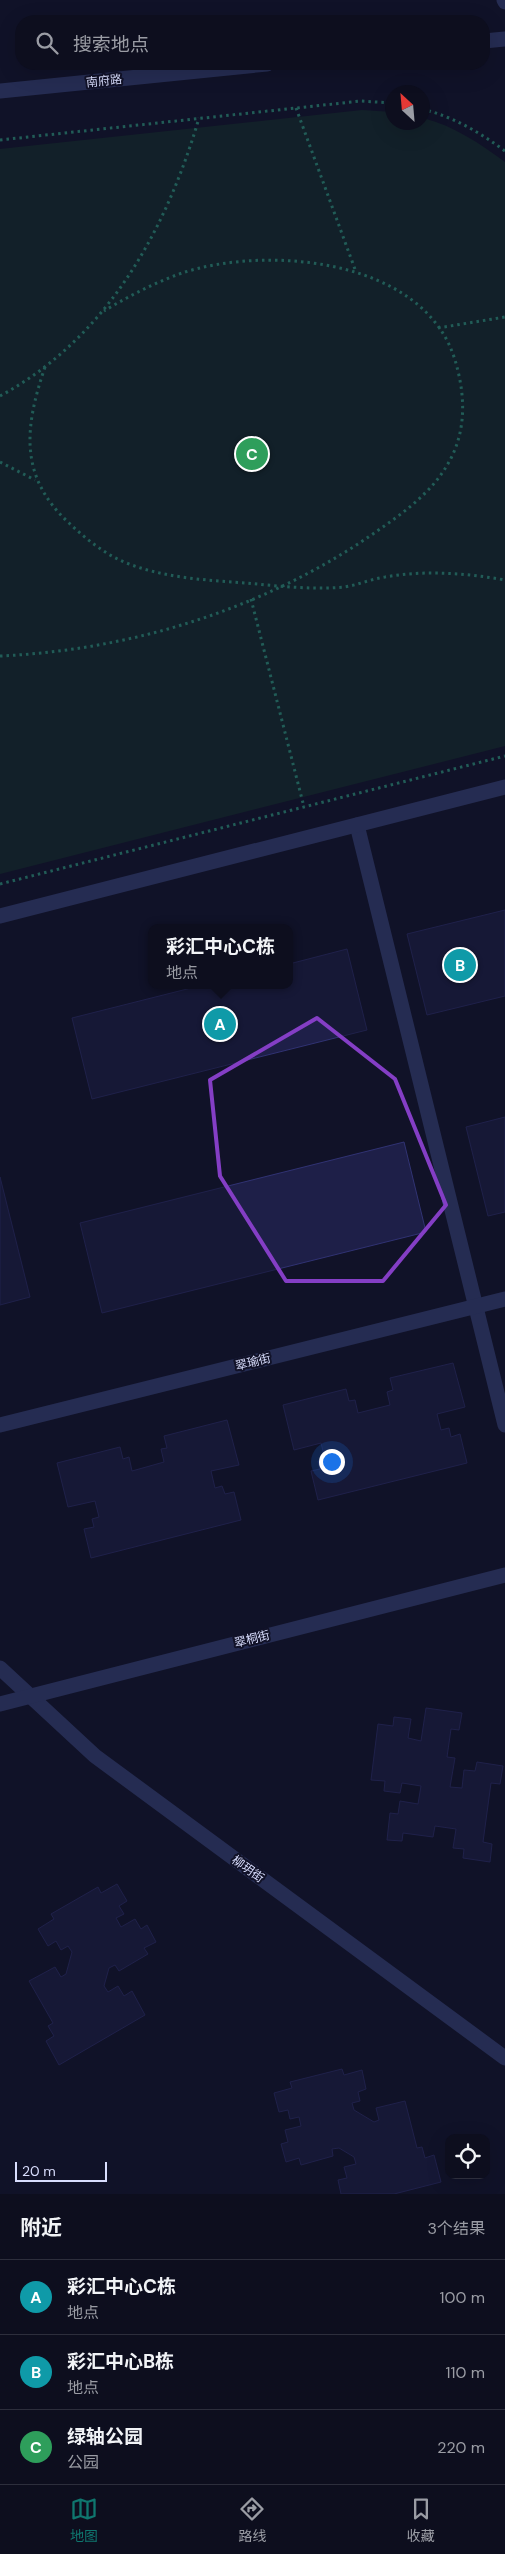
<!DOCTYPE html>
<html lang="zh">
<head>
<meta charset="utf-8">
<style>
  body { margin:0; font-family:"DM Sans","Noto Sans SC",sans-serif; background:#1b1c2b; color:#f1f3f6 }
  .controls { position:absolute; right:15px; bottom:15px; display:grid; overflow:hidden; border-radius:10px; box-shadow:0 5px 20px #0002 }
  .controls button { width:45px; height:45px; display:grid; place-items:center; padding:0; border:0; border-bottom:1px solid #2d2e3c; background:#0d0e1e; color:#f1f3f6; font:25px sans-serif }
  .compass { position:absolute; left:385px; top:85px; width:45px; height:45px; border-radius:50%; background:#0d0e1e; box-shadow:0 5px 20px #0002; rotate:334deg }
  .scale { position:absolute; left:15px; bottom:12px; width:92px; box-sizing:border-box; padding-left:5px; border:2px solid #d9defe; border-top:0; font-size:14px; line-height:18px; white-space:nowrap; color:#d9defe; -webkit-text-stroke:4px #111228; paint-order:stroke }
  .you { position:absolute; left:331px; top:1461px; width:18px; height:18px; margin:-12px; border:4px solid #fff; border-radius:50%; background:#1a73e8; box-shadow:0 0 0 8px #1a73e833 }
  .badge { display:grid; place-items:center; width:32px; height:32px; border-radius:50%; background:#0f766e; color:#fff; font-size:16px; font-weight:700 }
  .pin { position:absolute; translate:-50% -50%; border:2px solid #fff; box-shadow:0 1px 5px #0006 }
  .popup { position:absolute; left:148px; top:924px; width:145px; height:65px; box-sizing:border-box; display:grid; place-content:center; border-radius:10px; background:#0d0e1e; filter:drop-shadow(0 1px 4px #0005); font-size:16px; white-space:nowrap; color:#9a9ca4 }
  .popup b { font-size:19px; color:#f1f3f6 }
  .popup::after { content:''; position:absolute; left:50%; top:100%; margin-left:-10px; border:10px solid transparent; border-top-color:#0d0e1e }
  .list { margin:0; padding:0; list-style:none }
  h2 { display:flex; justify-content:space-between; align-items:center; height:65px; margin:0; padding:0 20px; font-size:21px }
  h2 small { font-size:16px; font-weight:400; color:#9a9ca4 }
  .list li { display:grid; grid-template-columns:32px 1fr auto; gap:15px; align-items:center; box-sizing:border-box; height:75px; padding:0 20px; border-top:1px solid #2d2e3c }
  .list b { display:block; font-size:19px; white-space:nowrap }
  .list p { margin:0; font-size:16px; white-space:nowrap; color:#9a9ca4 }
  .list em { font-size:16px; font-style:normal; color:#9a9ca4 }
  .icon { flex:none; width:28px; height:28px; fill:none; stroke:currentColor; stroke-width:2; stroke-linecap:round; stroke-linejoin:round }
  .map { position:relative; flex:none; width:505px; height:2194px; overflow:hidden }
  .search { position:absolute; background:#0d0e1e; box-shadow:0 5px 20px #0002; left:15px; right:15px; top:15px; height:55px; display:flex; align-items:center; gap:12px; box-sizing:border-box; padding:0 18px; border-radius:20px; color:#9a9ca4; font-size:19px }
  .sheet { height:290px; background:#0d0e1e }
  nav { display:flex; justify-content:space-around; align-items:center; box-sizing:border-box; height:70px; border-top:1px solid #2d2e3c; background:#0d0e1e; font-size:14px; color:#9a9ca4 }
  nav a { display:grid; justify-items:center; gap:2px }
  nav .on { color:#0f766e }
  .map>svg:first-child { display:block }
</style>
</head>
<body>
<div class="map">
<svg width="505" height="2194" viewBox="0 0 505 2194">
  <rect width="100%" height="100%" fill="#111228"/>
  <path fill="#14322a" d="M 362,110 L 392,112 L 392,122 L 422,122 L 423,118 C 454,126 479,143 505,162 L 505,746 L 0,874 L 0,149 Z"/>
  <g fill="#1e1f48" stroke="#313373">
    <path d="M 505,910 L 505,996 L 427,1015 L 407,934 Z"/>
    <path d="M 347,949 L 367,1030 L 92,1099 L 72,1018 L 203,985 L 289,985 L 289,964 Z"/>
    <path d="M 505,1117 L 505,1212 L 488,1216 L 466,1127 Z"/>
    <path d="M 404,1142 L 426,1232 L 102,1313 L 80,1223 Z"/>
    <path d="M 0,1177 L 30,1297 L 0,1305 Z"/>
    <path d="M 453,1363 L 465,1407 L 437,1414 L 441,1430 L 449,1428 L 451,1437 L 460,1434 L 467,1463 L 318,1500 L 311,1471 L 320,1469 L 318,1461 L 325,1459 L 321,1443 L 294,1450 L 283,1405 L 346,1389 L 349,1401 L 355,1400 L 358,1413 L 390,1405 L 387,1392 L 393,1390 L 390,1378 Z"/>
    <path d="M 227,1420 L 239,1465 L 211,1471 L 215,1488 L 222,1486 L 225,1494 L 234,1492 L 241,1520 L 91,1558 L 84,1529 L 94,1527 L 92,1519 L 99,1517 L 95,1501 L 68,1507 L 57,1463 L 120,1447 L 123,1459 L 129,1457 L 132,1471 L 164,1462 L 161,1449 L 167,1448 L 164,1436 Z"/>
    <path d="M 426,1708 L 462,1713 L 459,1730 L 451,1729 L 447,1757 L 455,1758 L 450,1787 L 462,1788 L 464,1770 L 475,1771 L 477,1762 L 503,1766 L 500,1784 L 491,1783 L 483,1842 L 492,1844 L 490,1862 L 463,1858 L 464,1849 L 453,1848 L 456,1829 L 435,1826 L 433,1837 L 403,1833 L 402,1841 L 387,1840 L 390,1813 L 398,1814 L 400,1801 L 418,1804 L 421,1786 L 402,1783 L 400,1793 L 384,1791 L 385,1781 L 371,1780 L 378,1724 L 393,1726 L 394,1717 L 411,1719 L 408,1738 L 421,1741 Z"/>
    <path d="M 117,1884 L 127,1901 L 119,1906 L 124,1914 L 116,1918 L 121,1927 L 135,1919 L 141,1929 L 147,1925 L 156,1942 L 144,1948 L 148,1954 L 119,1971 L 115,1965 L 109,1968 L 104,1986 L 108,1992 L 118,1986 L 124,1996 L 132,1991 L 145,2015 L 59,2065 L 46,2041 L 54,2036 L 48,2026 L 53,2023 L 29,1981 L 55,1967 L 61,1977 L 66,1974 L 72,1952 L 68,1946 L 61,1950 L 56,1941 L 48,1946 L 38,1929 L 54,1919 L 51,1914 L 98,1887 L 101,1893 Z"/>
    <path d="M 342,2069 L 344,2075 L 362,2070 L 366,2089 L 358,2092 L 360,2101 L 352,2103 L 354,2110 L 374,2122 L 379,2120 L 376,2108 L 405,2101 L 417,2148 L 422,2147 L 425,2158 L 434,2155 L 441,2182 L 394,2194 L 341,2194 L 338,2180 L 347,2178 L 344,2167 L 356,2164 L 354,2157 L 339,2148 L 332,2149 L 333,2156 L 301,2165 L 299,2158 L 286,2162 L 281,2144 L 288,2142 L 285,2130 L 301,2126 L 299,2117 L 290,2119 L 288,2110 L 279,2112 L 274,2093 L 292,2088 L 290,2082 Z"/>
  </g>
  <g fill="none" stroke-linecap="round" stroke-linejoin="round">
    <g stroke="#35b690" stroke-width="3" stroke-dasharray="2.5 4" stroke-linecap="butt">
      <path d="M 296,108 L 356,272"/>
      <path d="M 422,109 C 454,117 479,132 505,151"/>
      <path d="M 0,140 L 361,101 L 392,103"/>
      <path d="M 438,328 L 505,317"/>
      <path d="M 45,367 C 25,426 18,476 69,523 C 85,538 103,553 124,562 C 163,578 205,580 246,583 C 278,586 312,590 344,587 C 358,585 371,579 385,577 C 425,570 465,573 505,580"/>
      <path d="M 0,396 C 107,338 166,231 199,118"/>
      <path d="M 0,462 L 35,480"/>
      <path d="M 251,599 L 304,807"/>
      <path d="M 0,656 C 134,650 270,607 380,529 C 409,509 438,487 453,454 C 467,423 464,390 455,360 C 424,258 267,245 182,273 C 154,283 129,296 104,311"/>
      <path d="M 0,884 L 505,756"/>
    </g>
    <g stroke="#3e4c85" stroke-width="15">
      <path d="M 504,0 L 505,2"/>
      <path d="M 484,41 L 505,39"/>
      <path d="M 0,91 L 267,64"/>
      <path d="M 357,825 L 505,1425"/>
      <path d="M 0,916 L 505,787"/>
      <path d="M 0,1425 L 505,1299"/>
      <path d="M 0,1668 L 95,1756 L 505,2058"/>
      <path d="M 0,1704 L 505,1575"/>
    </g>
  </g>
  <path d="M0 0H505V2194H0ZM 317,1018 L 395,1079 L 446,1205 L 383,1281 L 286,1281 L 220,1176 L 210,1080 Z" fill="#111228" fill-opacity=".55" fill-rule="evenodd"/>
  <path fill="none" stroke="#843ec5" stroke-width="4" stroke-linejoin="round" d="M 317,1018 L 395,1079 L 446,1205 L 383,1281 L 286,1281 L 220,1176 L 210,1080 Z"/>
  <g text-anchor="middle" stroke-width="4" stroke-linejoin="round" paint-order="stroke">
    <g font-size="12" fill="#d9defe" stroke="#111228">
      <text transform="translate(104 81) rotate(-6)" y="4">南府路</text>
      <text transform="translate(253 1362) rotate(-14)" y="4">翠瑜街</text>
      <text transform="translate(252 1639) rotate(-14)" y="4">翠桐街</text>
      <text transform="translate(248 1869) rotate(36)" y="4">柳玥街</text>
    </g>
  </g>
</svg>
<div class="controls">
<button><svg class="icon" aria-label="locate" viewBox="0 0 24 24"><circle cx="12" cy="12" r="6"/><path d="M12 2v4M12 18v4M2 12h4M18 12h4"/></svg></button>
</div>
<svg class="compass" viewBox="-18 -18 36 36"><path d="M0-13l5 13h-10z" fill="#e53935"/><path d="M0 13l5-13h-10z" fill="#9a9ca4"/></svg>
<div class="scale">20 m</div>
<div class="you"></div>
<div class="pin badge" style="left:220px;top:1024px;background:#0f9aa8">A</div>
<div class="popup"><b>彩汇中心C栋</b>地点</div>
<div class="pin badge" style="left:460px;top:965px;background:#0f9aa8">B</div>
<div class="pin badge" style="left:252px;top:454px;background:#2e9e5b">C</div>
<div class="search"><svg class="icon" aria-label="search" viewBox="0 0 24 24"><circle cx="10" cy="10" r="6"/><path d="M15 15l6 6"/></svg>搜索地点</div>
</div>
<section class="sheet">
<h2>附近<small>3个结果</small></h2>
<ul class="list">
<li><span class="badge" style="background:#0f9aa8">A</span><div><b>彩汇中心C栋</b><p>地点</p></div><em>100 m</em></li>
<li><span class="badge" style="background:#0f9aa8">B</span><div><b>彩汇中心B栋</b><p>地点</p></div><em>110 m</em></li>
<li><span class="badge" style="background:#2e9e5b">C</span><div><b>绿轴公园</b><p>公园</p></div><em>220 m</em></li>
</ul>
</section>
<nav>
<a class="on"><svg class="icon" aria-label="map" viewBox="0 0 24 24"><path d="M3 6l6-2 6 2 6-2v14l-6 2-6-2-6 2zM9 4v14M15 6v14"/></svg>地图</a>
<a><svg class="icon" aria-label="directions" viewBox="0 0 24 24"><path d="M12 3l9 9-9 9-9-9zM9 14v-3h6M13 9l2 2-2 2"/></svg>路线</a>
<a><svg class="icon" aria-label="saved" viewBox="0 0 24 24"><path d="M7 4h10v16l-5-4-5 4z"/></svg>收藏</a>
</nav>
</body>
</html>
